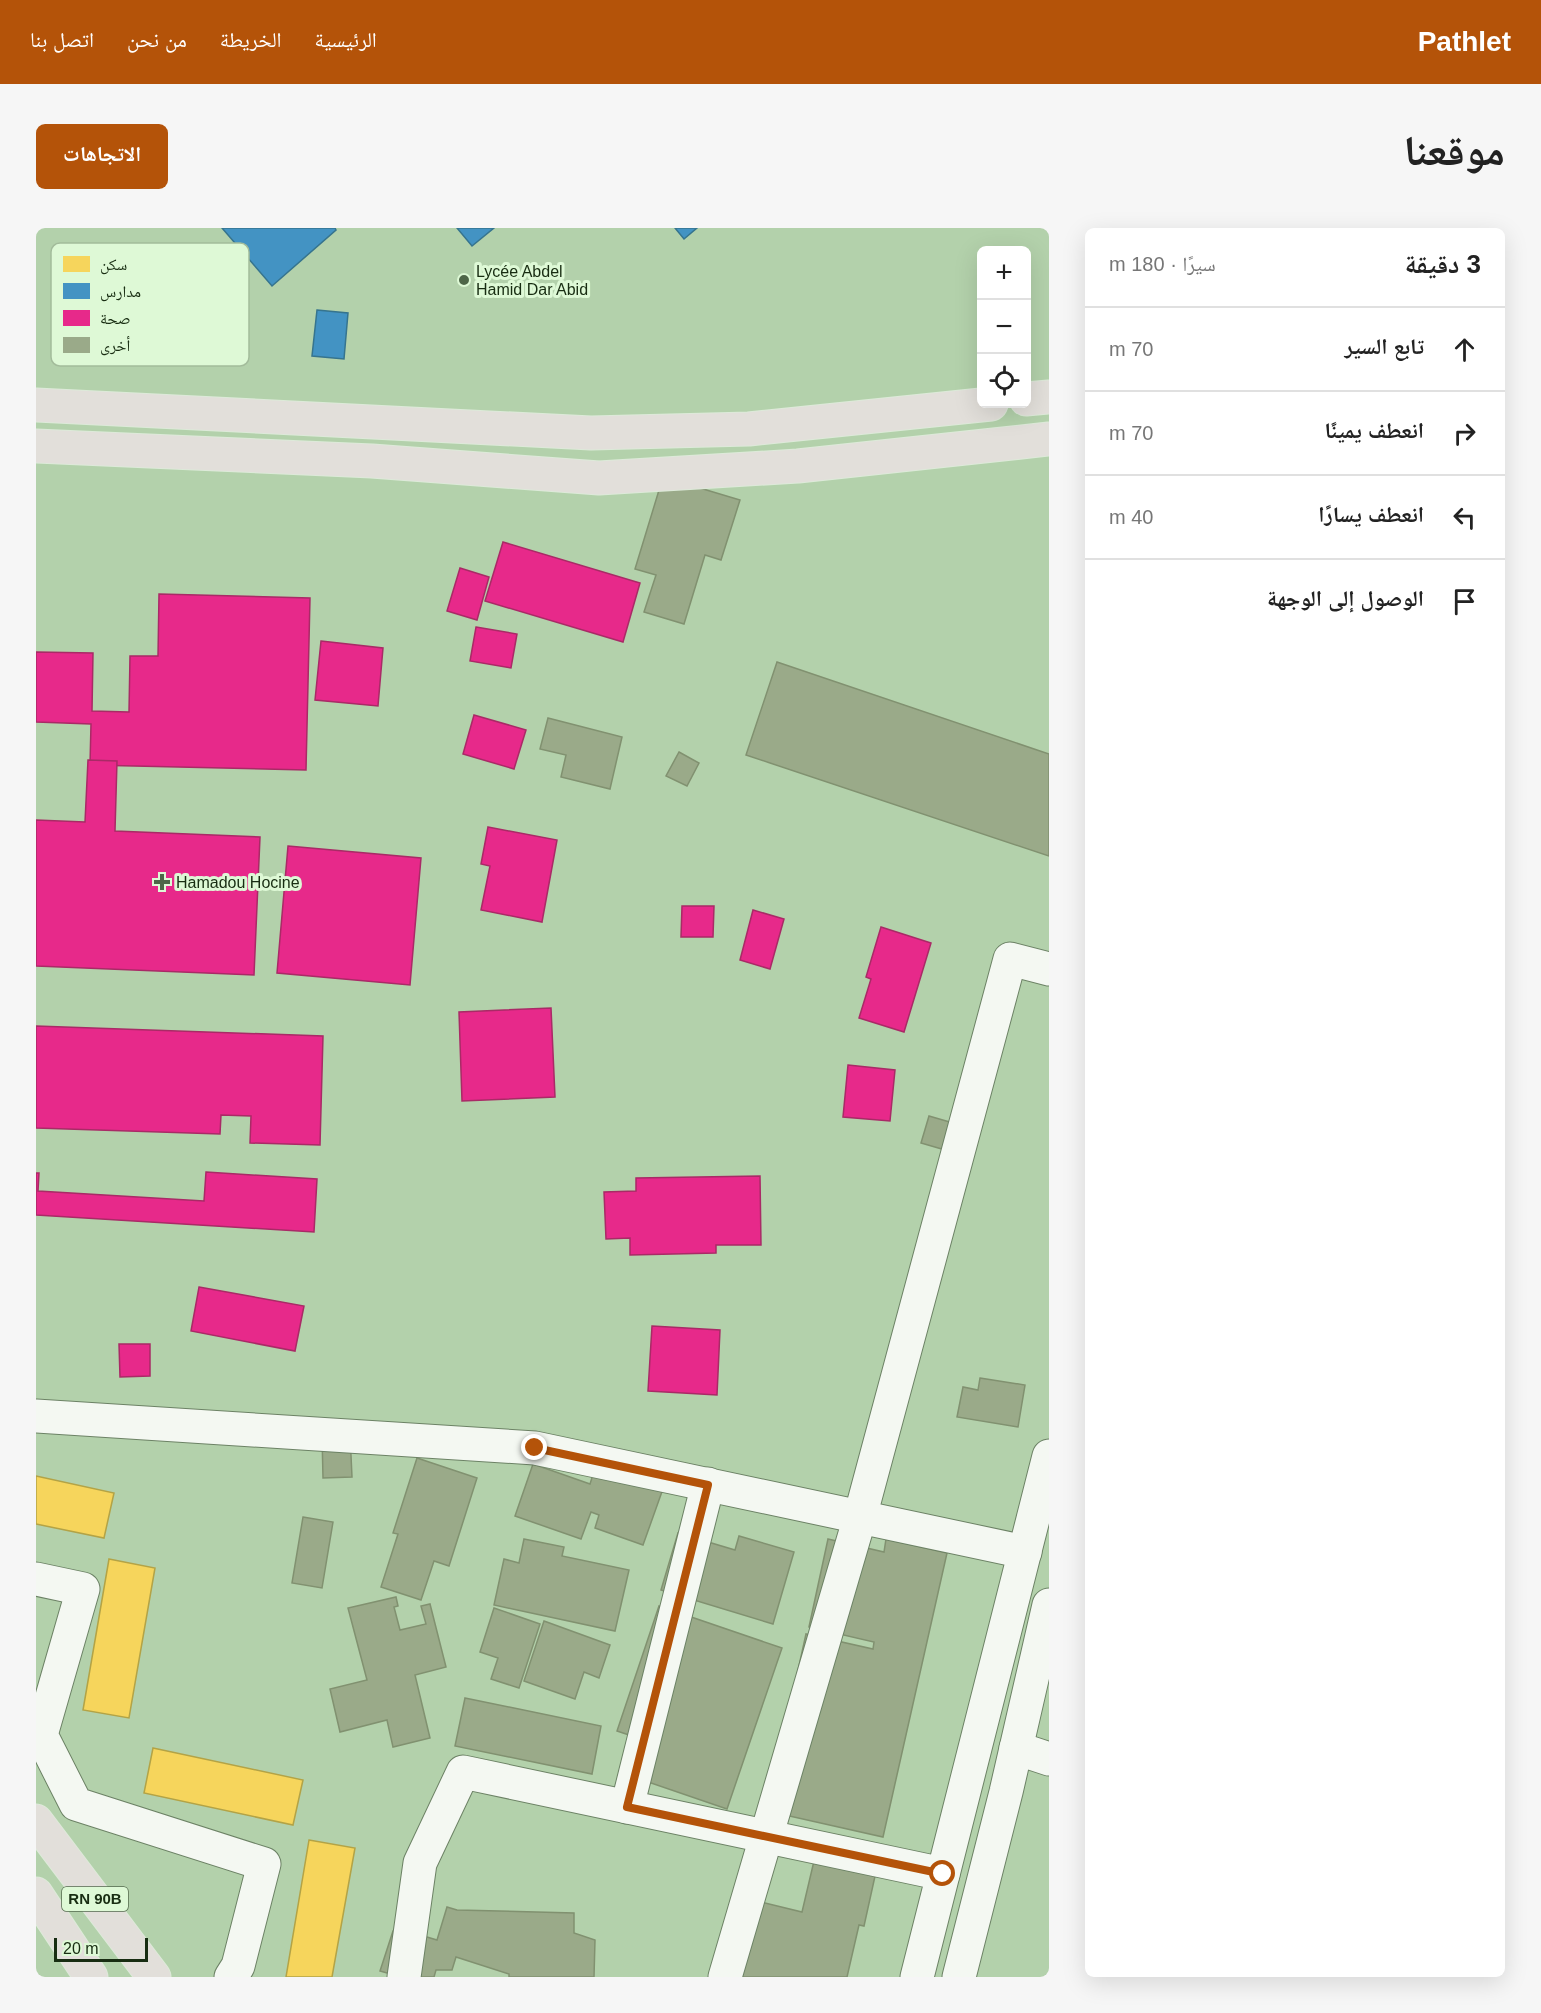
<!DOCTYPE html>
<html lang="ar">
<head>
<meta charset="utf-8">
<style>
  body { margin:0; font-family:Helvetica,"Noto Naskh Arabic",sans-serif; background:#f6f6f6; color:#222; direction:rtl }
  .controls { position:absolute; right:18px; top:18px; display:grid; overflow:hidden; border-radius:9px; box-shadow:0 6px 24px #0002 }
  .controls button { width:54px; height:54px; display:grid; place-items:center; padding:0; border:0; border-bottom:2px solid #e0e0e0; background:#fff; color:#222; font:30px sans-serif }
  .scale { position:absolute; left:18px; bottom:15px; width:94px; box-sizing:border-box; padding-left:6px; border:3px solid #182d12; border-top:0; font-size:16px; line-height:21px; white-space:nowrap; color:#182d12; -webkit-text-stroke:4px #def9d6; paint-order:stroke }
  .stop { position:absolute; width:18px; height:18px; margin:-14px; border:4px solid #b45309; border-radius:50%; background:#fff }
  .stop.end { background:#b45309; border-color:#fff; box-shadow:0 2px 6px #0008 }
  .list { margin:0; padding:0; list-style:none }
  h2 { display:flex; justify-content:space-between; align-items:center; height:78px; margin:0; padding:0 24px; font-size:26px }
  h2 small { font-size:20px; font-weight:400; color:#767676 }
  .list li { display:grid; grid-template-columns:39px 1fr auto; gap:18px; align-items:center; box-sizing:border-box; height:84px; padding:0 24px; border-top:2px solid #e0e0e0 }
  .list b { display:block; font-size:22px; white-space:nowrap }
  .list em { font-size:20px; font-style:normal; color:#767676 }
  .icon { flex:none; width:33px; height:33px; fill:none; stroke:currentColor; stroke-width:2; stroke-linecap:round; stroke-linejoin:round }
  .map { position:relative; flex:none; width:1013px; height:1749px; overflow:hidden; direction:ltr; border-radius:9px }
  header { display:flex; align-items:center; gap:36px; box-sizing:border-box; height:84px; padding:0 30px; background:#b45309; color:#fff }
  header strong { font-size:28px }
  nav { display:flex; gap:33px; margin-inline-start:auto; font-size:21px }
  .intro { display:flex; align-items:center; justify-content:space-between; box-sizing:border-box; height:144px; padding:0 36px }
  h1 { margin:0; font-size:42px }
  .button { padding:15px 27px; border-radius:9px; background:#b45309; color:#fff; font-size:21px; font-weight:700 }
  main { display:flex; gap:36px; padding:0 36px }
  aside { flex:1; background:#fff; border-radius:9px; box-shadow:0 6px 24px #0002 }
  .map>svg:first-child { display:block }
</style>
</head>
<body>
<header>
<strong>Pathlet</strong>
<nav><a>الرئيسية</a><a>الخريطة</a><a>من نحن</a><a>اتصل بنا</a></nav>
</header>
<div class="intro"><h1>موقعنا</h1><a class="button">الاتجاهات</a></div>
<main>
<aside>
<h2>3 دقيقة<small>سيرًا · 180 m</small></h2>
<ul class="list">
<li><svg class="icon" aria-label="ahead" viewBox="0 0 24 24"><path d="M12 20V5M6 11l6-6 6 6"/></svg><div><b>تابع السير</b></div><em>70 m</em></li>
<li><svg class="icon" aria-label="right" viewBox="0 0 24 24"><path d="M7 20v-9h11M14 6l5 5-5 5"/></svg><div><b>انعطف يمينًا</b></div><em>70 m</em></li>
<li><svg class="icon" aria-label="left" viewBox="0 0 24 24"><path d="M17 20v-9H6M10 6l-5 5 5 5"/></svg><div><b>انعطف يسارًا</b></div><em>40 m</em></li>
<li><svg class="icon" aria-label="arrive" viewBox="0 0 24 24"><path d="M6 21V4h12l-3 4 3 4H6"/></svg><div><b>الوصول إلى الوجهة</b></div></li>
</ul>
</aside>
<div class="map">
<svg width="1013" height="1749" viewBox="0 0 1013 1749">
  <rect width="100%" height="100%" fill="#b3d1ab"/>
  <g fill="#f6d55c" stroke="#b3a346" stroke-width="1.5">
    <path d="M 0,1248 L 78,1265 L 68,1310 L 0,1296 Z"/>
    <path d="M 73,1331 L 119,1340 L 93,1490 L 47,1482 Z"/>
    <path d="M 117,1520 L 267,1552 L 257,1597 L 108,1565 Z"/>
    <path d="M 273,1612 L 319,1620 L 296,1749 L 250,1749 Z"/>
  </g>
  <g fill="#4393c3" stroke="#36748e" stroke-width="1.5">
    <path d="M 186,0 L 299,0 L 300,2 L 236,58 Z"/>
    <path d="M 421,0 L 458,0 L 436,18 Z"/>
    <path d="M 639,0 L 661,0 L 648,11 Z"/>
    <path d="M 281,82 L 312,85 L 308,131 L 276,128 Z"/>
  </g>
  <g fill="#e7298a" stroke="#a92a66" stroke-width="1.5">
    <path d="M 467,314 L 604,355 L 587,414 L 449,373 Z"/>
    <path d="M 424,340 L 453,349 L 441,392 L 411,383 Z"/>
    <path d="M 123,366 L 274,370 L 270,542 L 54,537 L 55,496 L 0,494 L 0,424 L 57,425 L 56,483 L 93,484 L 94,428 L 122,428 Z"/>
    <path d="M 440,399 L 481,406 L 475,440 L 434,433 Z"/>
    <path d="M 285,413 L 347,420 L 342,478 L 279,472 Z"/>
    <path d="M 438,487 L 490,502 L 478,541 L 427,526 Z"/>
    <path d="M 52,532 L 81,533 L 79,603 L 224,609 L 218,747 L 0,738 L 0,592 L 49,594 Z"/>
    <path d="M 452,599 L 521,612 L 506,694 L 445,682 L 454,638 L 445,636 Z"/>
    <path d="M 252,618 L 385,630 L 374,757 L 241,745 Z"/>
    <path d="M 646,678 L 678,678 L 677,709 L 645,709 Z"/>
    <path d="M 717,682 L 748,691 L 734,741 L 704,732 Z"/>
    <path d="M 845,699 L 895,715 L 868,804 L 823,790 L 835,751 L 830,749 Z"/>
    <path d="M 515,780 L 519,869 L 426,873 L 423,784 Z"/>
    <path d="M 0,798 L 287,808 L 284,917 L 214,915 L 215,888 L 185,887 L 184,906 L 0,900 Z"/>
    <path d="M 812,837 L 859,842 L 854,893 L 807,889 Z"/>
    <path d="M 170,944 L 281,951 L 278,1004 L 0,987 L 0,945 L 3,945 L 2,963 L 168,973 Z"/>
    <path d="M 724,948 L 725,1017 L 680,1017 L 680,1025 L 594,1027 L 594,1010 L 570,1011 L 568,964 L 600,963 L 600,950 Z"/>
    <path d="M 163,1059 L 268,1078 L 259,1123 L 155,1103 Z"/>
    <path d="M 616,1098 L 684,1102 L 681,1167 L 612,1163 Z"/>
    <path d="M 83,1116 L 114,1116 L 114,1148 L 84,1149 Z"/>
  </g>
  <g fill="#9aaa89" stroke="#819170" stroke-width="1.5">
    <path d="M 627,249 L 704,272 L 685,332 L 669,327 L 648,396 L 608,384 L 620,347 L 599,341 Z"/>
    <path d="M 741,434 L 1013,526 L 1013,628 L 710,527 Z"/>
    <path d="M 512,490 L 586,509 L 574,561 L 525,549 L 530,527 L 504,521 Z"/>
    <path d="M 643,524 L 663,535 L 651,558 L 630,548 Z"/>
    <path d="M 893,888 L 931,899 L 923,926 L 885,915 Z"/>
    <path d="M 944,1150 L 989,1157 L 982,1199 L 921,1189 L 927,1159 L 942,1162 Z"/>
    <path d="M 314,1206 L 316,1249 L 287,1250 L 286,1207 Z"/>
    <path d="M 381,1230 L 441,1250 L 413,1338 L 398,1333 L 385,1372 L 345,1359 L 362,1306 L 357,1305 Z"/>
    <path d="M 561,1234 L 628,1258 L 607,1317 L 559,1300 L 563,1287 L 555,1284 L 545,1311 L 479,1288 L 497,1236 L 554,1256 Z"/>
    <path d="M 267,1289 L 297,1294 L 286,1360 L 256,1355 Z"/>
    <path d="M 642,1305 L 699,1322 L 703,1308 L 758,1324 L 737,1396 L 625,1362 Z"/>
    <path d="M 488,1311 L 528,1319 L 526,1328 L 593,1342 L 579,1403 L 458,1377 L 468,1331 L 483,1335 Z"/>
    <path d="M 792,1311 L 848,1324 L 850,1311 L 911,1325 L 847,1609 L 731,1583 L 770,1406 L 837,1421 L 838,1414 L 773,1399 Z"/>
    <path d="M 360,1369 L 362,1378 L 358,1379 L 364,1402 L 390,1396 L 385,1378 L 394,1376 L 410,1439 L 379,1447 L 394,1510 L 357,1519 L 351,1492 L 304,1504 L 294,1461 L 331,1452 L 312,1380 Z"/>
    <path d="M 623,1378 L 746,1420 L 691,1581 L 583,1544 L 596,1508 L 581,1503 Z"/>
    <path d="M 458,1380 L 504,1396 L 483,1460 L 455,1451 L 462,1430 L 444,1424 Z"/>
    <path d="M 508,1393 L 574,1417 L 563,1450 L 548,1444 L 539,1471 L 488,1453 Z"/>
    <path d="M 429,1470 L 565,1498 L 556,1546 L 419,1518 Z"/>
    <path d="M 782,1616 L 843,1630 L 828,1698 L 823,1697 L 811,1749 L 687,1749 L 705,1669 L 766,1684 Z"/>
    <path d="M 411,1679 L 421,1682 L 538,1685 L 538,1705 L 559,1712 L 558,1749 L 473,1749 L 473,1746 L 420,1729 L 416,1742 L 400,1742 L 398,1749 L 365,1749 L 344,1743 L 357,1703 L 371,1703 L 401,1712 Z"/>
  </g>
  <g fill="none" stroke-linecap="round" stroke-linejoin="round">
    <g stroke="#6c8265" stroke-width="35">
      <g id="minor">
        <path d="M 0,1188 L 499,1220 L 989,1324"/>
        <path d="M 0,1351 L 47,1361 L 5,1507 L 40,1576 L 228,1636 L 202,1738 L 195,1749"/>
        <path d="M 980,1520 L 1013,1531"/>
        <path d="M 591,1579 L 672,1256"/>
        <path d="M 368,1749 L 384,1635 L 427,1544 L 907,1646"/>
        <path d="M 689,1749 L 824,1289 L 974,731 L 1013,741"/>
        <path d="M 881,1749 L 1013,1228"/>
        <path d="M 923,1749 L 970,1564 L 1013,1377"/>
      </g>
    </g>
    <g stroke="#ddead9" stroke-width="35">
      <g id="major">
        <path d="M 990,171 L 1013,169"/>
        <path d="M 0,177 L 555,205 L 713,201 L 955,176"/>
        <path d="M 0,218 L 336,233 L 563,250 L 762,238 L 1013,211"/>
        <path d="M 0,1593 L 118,1749"/>
        <path d="M 0,1666 L 55,1749"/>
      </g>
    </g>
    <use href="#minor" stroke="#f4f8f2" stroke-width="33"/>
    <use href="#major" stroke="#e2dfda" stroke-width="33"/>
  </g>
  <g fill="none" stroke-linecap="round" stroke-linejoin="round">
    <path stroke="#b45309" stroke-width="8" d="M 499,1220 L 672,1257 L 591,1579 L 907,1646"/>
  </g>
  <g fill="#4e6648" stroke="#def9d6" stroke-width="2">
    <circle cx="428" cy="52" r="6"/>
    <path d="M123 645h6v6h6v6h-6v6h-6v-6h-6v-6h6z"/>
  </g>
  <g text-anchor="middle" stroke-width="6" stroke-linejoin="round" paint-order="stroke">
    <rect fill="#def9d6" stroke="#536a4d" stroke-width="1.5" x="26" y="1659" width="66" height="24" rx="4.5"/>
    <g font-size="15" font-weight="bold" fill="#182d12">
      <text x="59" y="1676">RN 90B</text>
    </g>
    <g font-size="16" fill="#182d12" stroke="#def9d6" text-anchor="start">
      <text x="440" y="49">Lycée Abdel<tspan x="440" dy="18">Hamid Dar Abid</tspan></text>
      <text x="140" y="660">Hamadou Hocine</text>
    </g>
  </g>
  <rect x="15" y="15" width="198" height="123" rx="9" fill="#def9d6" stroke="#a3bc9b" stroke-width="1.5"/>
  <rect x="27" y="28" width="27" height="16" fill="#f6d55c"/>
  <rect x="27" y="55" width="27" height="16" fill="#4393c3"/>
  <rect x="27" y="82" width="27" height="16" fill="#e7298a"/>
  <rect x="27" y="109" width="27" height="16" fill="#9aaa89"/>
  <g font-size="16" fill="#182d12">
    <text x="64" y="42">سكن</text>
    <text x="64" y="69">مدارس</text>
    <text x="64" y="96">صحة</text>
    <text x="64" y="123">أخرى</text>
  </g>
</svg>
<div class="controls">
<button>+</button>
<button>−</button>
<button><svg class="icon" aria-label="locate" viewBox="0 0 24 24"><circle cx="12" cy="12" r="6"/><path d="M12 2v4M12 18v4M2 12h4M18 12h4"/></svg></button>
</div>
<div class="scale">20 m</div>
<div class="stop" style="left:907px;top:1646px"></div>
<div class="stop end" style="left:499px;top:1220px"></div>
</div>
</main>
</body>
</html>
